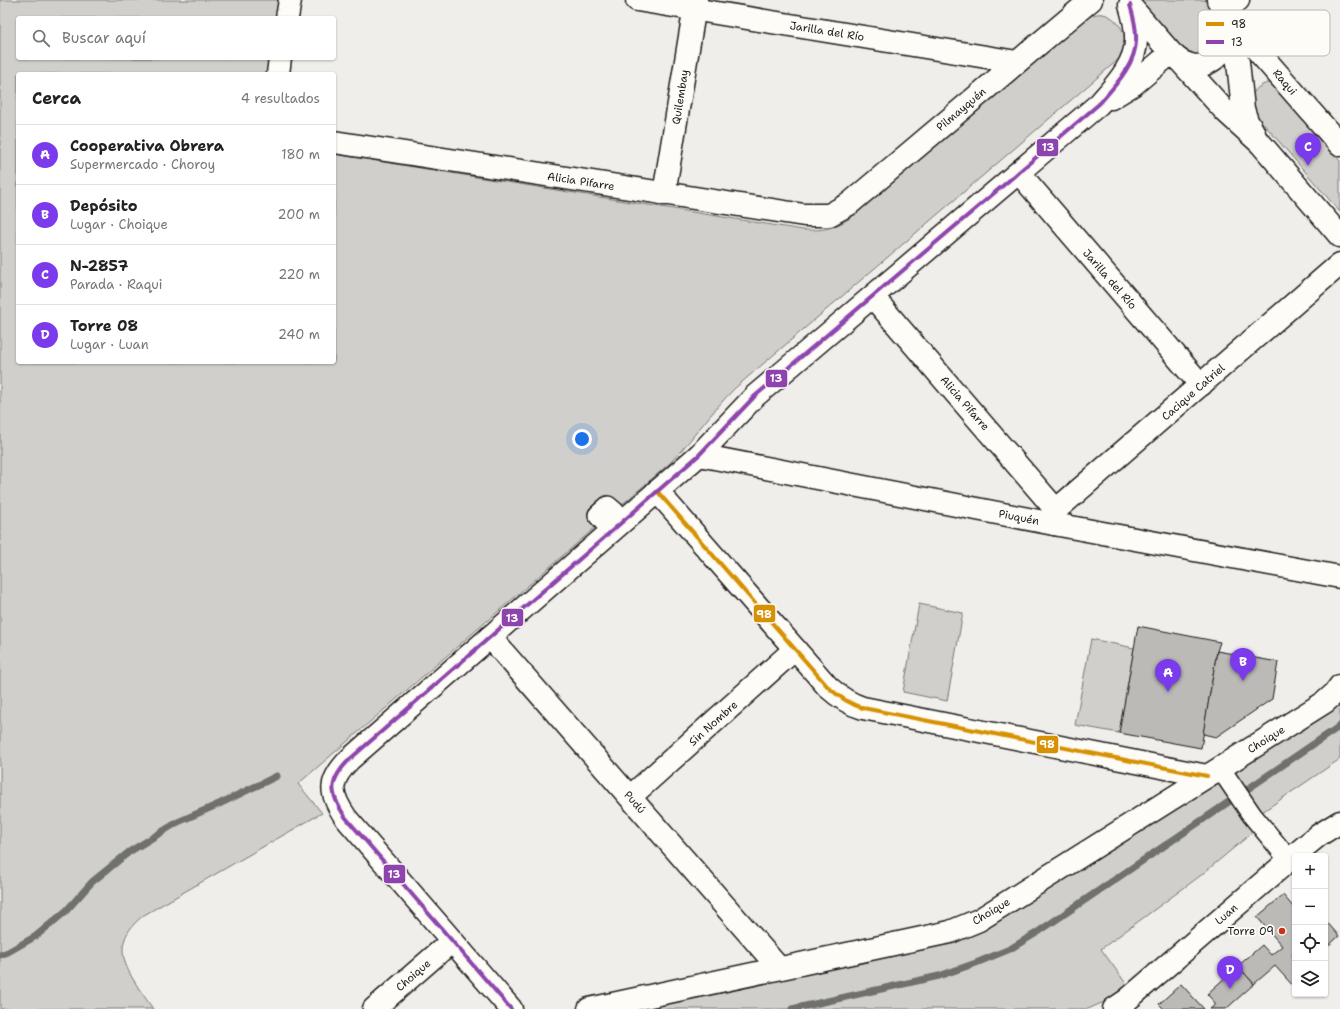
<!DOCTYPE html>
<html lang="es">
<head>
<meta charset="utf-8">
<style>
  body { margin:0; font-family:"Shantell Sans",sans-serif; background:#f2f2f2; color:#222 }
  .controls { position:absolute; right:12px; bottom:12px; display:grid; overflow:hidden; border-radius:4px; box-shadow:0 1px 3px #0004 }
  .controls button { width:36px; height:36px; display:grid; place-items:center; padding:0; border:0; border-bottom:1px solid #e0e0e0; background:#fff; color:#222; font:20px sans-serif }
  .you { position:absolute; left:582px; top:439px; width:14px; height:14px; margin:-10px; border:3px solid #fff; border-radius:50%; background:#1a73e8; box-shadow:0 0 0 6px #1a73e833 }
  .badge { display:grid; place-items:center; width:26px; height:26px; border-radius:50%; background:#7c3aed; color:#fff; font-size:13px; font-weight:700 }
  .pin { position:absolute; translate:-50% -33px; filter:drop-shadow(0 1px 2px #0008) }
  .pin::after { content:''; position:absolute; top:21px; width:14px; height:12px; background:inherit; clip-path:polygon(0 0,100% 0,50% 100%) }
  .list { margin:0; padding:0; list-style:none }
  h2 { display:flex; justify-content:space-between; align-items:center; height:52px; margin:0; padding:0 16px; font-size:17px }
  h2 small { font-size:13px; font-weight:400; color:#767676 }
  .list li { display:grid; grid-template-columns:26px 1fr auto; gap:12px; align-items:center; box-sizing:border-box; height:60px; padding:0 16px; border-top:1px solid #e0e0e0 }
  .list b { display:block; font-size:15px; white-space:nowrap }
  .list p { margin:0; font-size:13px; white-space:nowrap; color:#767676 }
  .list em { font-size:13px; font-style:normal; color:#767676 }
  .icon { flex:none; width:22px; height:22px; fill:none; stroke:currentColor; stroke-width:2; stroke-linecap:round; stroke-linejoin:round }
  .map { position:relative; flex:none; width:1340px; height:1009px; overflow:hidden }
  .search { position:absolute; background:#fff; box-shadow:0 1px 3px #0004; left:16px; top:16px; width:320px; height:44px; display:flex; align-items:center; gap:10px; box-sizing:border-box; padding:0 14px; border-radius:4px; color:#767676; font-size:15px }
  .panel { position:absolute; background:#fff; box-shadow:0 1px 3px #0004; left:16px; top:72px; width:320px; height:292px; border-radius:4px }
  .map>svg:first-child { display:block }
</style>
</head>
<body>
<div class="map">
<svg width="1340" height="1009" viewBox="0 0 1340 1009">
  <rect width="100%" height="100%" fill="#f0eeea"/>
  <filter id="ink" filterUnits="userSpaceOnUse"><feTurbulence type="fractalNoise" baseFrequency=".025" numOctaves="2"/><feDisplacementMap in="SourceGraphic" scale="8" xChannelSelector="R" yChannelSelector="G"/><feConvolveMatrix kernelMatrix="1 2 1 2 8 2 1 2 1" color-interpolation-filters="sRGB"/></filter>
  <g filter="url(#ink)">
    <g fill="#d0cfcc" stroke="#767674">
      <path d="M 0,0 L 279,0 L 276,18 L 18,18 L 18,58 L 270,58 L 268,74 L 18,74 L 18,362 L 334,362 L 334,154 L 803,230 C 827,231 838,227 857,213 L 1088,17 C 1093,15 1098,13 1103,14 C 1118,17 1130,37 1124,51 C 1121,57 1117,61 1112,65 L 735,388 C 711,412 692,440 669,464 L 298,784 L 322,813 L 144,915 C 103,947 131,976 153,1009 L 0,1009 Z"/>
      <path d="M 1133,0 L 1208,0 L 1222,21 L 1222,37 L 1207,53 L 1191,57 Z"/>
      <path d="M 1268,83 L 1273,84 L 1277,87 L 1340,161 L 1340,212 L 1256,115 C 1255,110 1251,103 1252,98 C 1252,90 1262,84 1268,83 Z"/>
      <path d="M 919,604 L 963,613 L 947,701 L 903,692 Z"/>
      <path d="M 1091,639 L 1134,648 L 1119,733 L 1075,725 Z"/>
      <path d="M 1340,704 L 1340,759 L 1246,823 L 1253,832 L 1200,876 L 1101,949 L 1127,985 L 1104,1002 L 1088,1009 L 635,1009 L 957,942 L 977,932 L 1332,711 Z"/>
    </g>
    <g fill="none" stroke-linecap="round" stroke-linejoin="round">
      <g stroke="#706f6d" stroke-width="7">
        <path d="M 0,955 L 8,952 L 36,936 L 66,911 L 92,882 L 129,852 L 178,822 L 219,804 L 277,776"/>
        <path d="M 792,1009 L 939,976 L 976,963 L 1010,949 L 1038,932 L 1340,726"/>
      </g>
    </g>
    <g fill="#bbbab6" stroke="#1c1c1c">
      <path d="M 1138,626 L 1220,642 L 1217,651 L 1201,748 L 1119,733 Z"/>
      <path d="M 1217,651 L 1278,662 L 1272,699 L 1216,737 L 1203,734 Z"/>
      <path d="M 1283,895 L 1295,909 L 1295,953 L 1292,955 L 1295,959 L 1295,988 L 1275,966 L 1254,984 L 1238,966 L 1262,945 L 1271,955 L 1282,946 L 1257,917 Z"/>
      <path d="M 1325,920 L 1339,936 L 1325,949 Z"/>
      <path d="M 1238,966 L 1254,984 L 1226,1009 L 1210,1009 L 1216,1004 L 1207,994 Z"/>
      <path d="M 1181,984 L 1204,1009 L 1164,1009 L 1159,1004 Z"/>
    </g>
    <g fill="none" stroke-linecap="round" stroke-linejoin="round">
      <g stroke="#1c1c1c" stroke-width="22">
        <g id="pedestrian">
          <path d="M 608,506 L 615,512 L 604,522 L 598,515 Z"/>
          <path d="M 1220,768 L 1252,815 L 1289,860"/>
        </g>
      </g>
      <g stroke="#1c1c1c" stroke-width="25">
        <g id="minor">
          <path d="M 637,0 L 1017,62"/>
          <path d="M 1225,11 L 1238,0"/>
          <path d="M 287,18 L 290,0"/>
          <path d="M 1229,18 L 1340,145"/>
          <path d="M 278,74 L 280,58"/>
          <path d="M 334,142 L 804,215 L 829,215 L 849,204 L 1091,0"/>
          <path d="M 1019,173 L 1201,385"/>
          <path d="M 664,194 L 696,0"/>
          <path d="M 873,297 L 1056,510"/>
          <path d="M 699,455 L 1054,524 L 1340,577"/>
          <path d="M 657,491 L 828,687 C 839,697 849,704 863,708 L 1207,776"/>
          <path d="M 1054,524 L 1056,510 L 1340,264"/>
          <path d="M 490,637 L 779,968"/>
          <path d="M 630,797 L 795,649"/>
          <path d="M 374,1009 L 452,941"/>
          <path d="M 589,1009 L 950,932 L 979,920 L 1325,702 L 1334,694 L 1340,686"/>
          <path d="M 1114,1009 L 1126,1001 L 1303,848 L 1319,835 L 1340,822"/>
        </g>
      </g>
      <g stroke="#1c1c1c" stroke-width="25">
        <g id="tertiary">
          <path d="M 1132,8 L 1171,53 L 1179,60 L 1225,111 L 1261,144 L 1340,236"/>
          <path d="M 1230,37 L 1238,62 L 1243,109 L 1247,121 L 1254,133"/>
          <path d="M 1179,60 C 1185,63 1190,66 1197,66 C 1215,64 1232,45 1231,27 C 1230,17 1224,8 1218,0"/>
          <path d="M 1111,98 L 1134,84 L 1171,53"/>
          <path d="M 511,1009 L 346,818 C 329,793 328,781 350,759 L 699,455 L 755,396 L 1099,104 C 1115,86 1138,62 1136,36 C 1136,26 1133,15 1130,5"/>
        </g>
      </g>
      <use href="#pedestrian" stroke="#fdfcf7" stroke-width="19"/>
      <use href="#minor" stroke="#fdfcf7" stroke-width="22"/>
      <use href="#tertiary" stroke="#fdfcf7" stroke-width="22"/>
      <g stroke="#fdfcf7" stroke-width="7">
        <path id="bus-1" d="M 657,491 L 828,687 C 839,697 849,704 863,708 L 1207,776"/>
      </g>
      <g stroke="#fdfcf7" stroke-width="7">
        <path id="bus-2" d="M 511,1009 L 346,818 C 329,793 328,781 350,759 L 699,455 L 755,396 L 1099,104 C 1115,86 1138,62 1136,36 C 1136,26 1133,15 1130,5"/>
      </g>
      <use href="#bus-1" stroke="#d69104" stroke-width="4"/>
      <use href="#bus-2" stroke="#8e44ad" stroke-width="4"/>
    </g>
  </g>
  <circle fill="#c8321e" stroke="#fdfcf7" stroke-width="1.5" cx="1282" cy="931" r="4"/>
  <g text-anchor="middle" stroke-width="3.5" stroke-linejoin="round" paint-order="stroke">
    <g font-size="11" fill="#1c1c1c" stroke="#fdfcf7">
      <text transform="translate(827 31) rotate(9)" y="4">Jarilla del Río</text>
      <text transform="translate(1285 82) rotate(49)" y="4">Raqui</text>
      <text transform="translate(680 97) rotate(-81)" y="4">Quilembay</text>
      <text transform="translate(961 109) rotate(-40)" y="4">Pilmayquén</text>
      <text transform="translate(581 181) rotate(9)" y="4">Alicia Pifarre</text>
      <text transform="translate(1110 279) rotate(49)" y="4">Jarilla del Río</text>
      <text transform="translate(1193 392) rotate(-41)" y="4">Cacique Catriel</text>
      <text transform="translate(965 403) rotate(49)" y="4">Alicia Pifarre</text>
      <text transform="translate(1019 517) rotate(11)" y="4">Piuquén</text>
      <text transform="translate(713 723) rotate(-42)" y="4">Sin Nombre</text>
      <text transform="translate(1266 739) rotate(-32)" y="4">Choique</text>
      <text transform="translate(635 802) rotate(49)" y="4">Pudú</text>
      <text transform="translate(991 911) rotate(-31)" y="4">Choique</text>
      <text transform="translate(1226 914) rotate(-41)" y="4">Luan</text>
      <text transform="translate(413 975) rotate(-41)" y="4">Choique</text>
    </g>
    <g font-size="11" fill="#1c1c1c" stroke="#fdfcf7" text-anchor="end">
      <text x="1274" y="935">Torre 09</text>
    </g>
  </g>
  <rect x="1198" y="10" width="132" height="46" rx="6" fill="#fdfcf7" stroke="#bab9b5" stroke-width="1"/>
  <rect x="1206" y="22" width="18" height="4" fill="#d69104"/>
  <rect x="1206" y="40" width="18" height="4" fill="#8e44ad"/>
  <g font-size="11" fill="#1c1c1c">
    <text x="1231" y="28">98</text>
    <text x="1231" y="46">13</text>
  </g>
  <g stroke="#fdfcf7" stroke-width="1.5">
    <rect x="1036" y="138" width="23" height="19" rx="4" fill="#8e44ad"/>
    <rect x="765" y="369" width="23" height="19" rx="4" fill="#8e44ad"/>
    <rect x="753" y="604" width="23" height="19" rx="4" fill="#d69104"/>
    <rect x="501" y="608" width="23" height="19" rx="4" fill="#8e44ad"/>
    <rect x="1036" y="735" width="23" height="19" rx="4" fill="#d69104"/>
    <rect x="383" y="864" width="23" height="20" rx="4" fill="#8e44ad"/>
  </g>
  <g font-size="11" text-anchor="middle" font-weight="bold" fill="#fff">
    <text x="1048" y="151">13</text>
    <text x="776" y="382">13</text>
    <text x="764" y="618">98</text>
    <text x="512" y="622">13</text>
    <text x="1047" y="748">98</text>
    <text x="394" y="878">13</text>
  </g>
</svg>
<div class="controls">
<button>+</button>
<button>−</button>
<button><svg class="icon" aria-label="locate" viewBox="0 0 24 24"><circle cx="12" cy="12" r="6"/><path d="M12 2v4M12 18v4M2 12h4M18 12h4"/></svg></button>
<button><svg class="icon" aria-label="layers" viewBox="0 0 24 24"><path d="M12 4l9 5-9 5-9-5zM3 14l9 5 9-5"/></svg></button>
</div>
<div class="you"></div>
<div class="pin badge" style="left:1168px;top:692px">A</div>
<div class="pin badge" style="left:1243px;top:681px">B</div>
<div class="pin badge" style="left:1308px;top:166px">C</div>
<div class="pin badge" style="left:1230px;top:989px">D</div>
<div class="search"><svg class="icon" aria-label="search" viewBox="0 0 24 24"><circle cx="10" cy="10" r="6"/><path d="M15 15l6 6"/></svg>Buscar aquí</div>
<section class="panel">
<h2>Cerca<small>4 resultados</small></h2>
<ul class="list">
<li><span class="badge">A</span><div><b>Cooperativa Obrera</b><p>Supermercado · Choroy</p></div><em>180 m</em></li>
<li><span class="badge">B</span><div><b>Depósito</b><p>Lugar · Choique</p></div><em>200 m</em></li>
<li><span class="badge">C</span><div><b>N-2857</b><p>Parada · Raqui</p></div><em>220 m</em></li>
<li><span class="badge">D</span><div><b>Torre 08</b><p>Lugar · Luan</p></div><em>240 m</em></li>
</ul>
</section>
</div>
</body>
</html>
